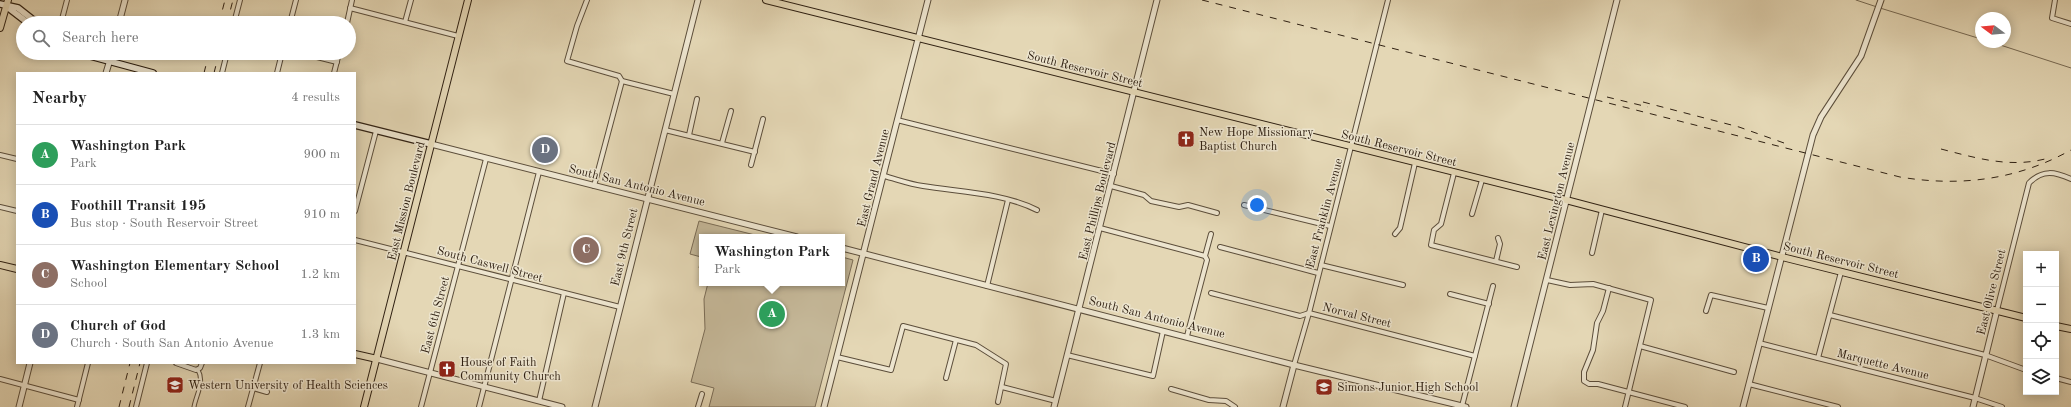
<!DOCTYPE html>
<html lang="en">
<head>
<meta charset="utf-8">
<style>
  body { margin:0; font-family:"Old Standard TT",serif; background:#f6f6f6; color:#222 }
  .controls { position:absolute; right:12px; bottom:12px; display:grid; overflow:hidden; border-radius:0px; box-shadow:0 2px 10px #0003 }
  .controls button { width:36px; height:36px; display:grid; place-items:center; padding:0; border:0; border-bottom:1px solid #e0e0e0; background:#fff; color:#222; font:20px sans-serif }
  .compass { position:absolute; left:1975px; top:12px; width:36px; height:36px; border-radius:50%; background:#fff; box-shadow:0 2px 10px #0003; rotate:286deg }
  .you { position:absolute; left:1257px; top:205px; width:14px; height:14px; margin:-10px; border:3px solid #fff; border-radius:50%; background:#1a73e8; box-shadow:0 0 0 6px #1a73e833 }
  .badge { display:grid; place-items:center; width:26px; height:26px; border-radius:50%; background:#8f2418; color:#fff; font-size:13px; font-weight:700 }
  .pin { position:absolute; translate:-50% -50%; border:2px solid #fff; box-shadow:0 1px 4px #0006 }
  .popup { position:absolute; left:699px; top:234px; width:146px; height:52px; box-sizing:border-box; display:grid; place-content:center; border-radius:0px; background:#fff; filter:drop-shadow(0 1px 3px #0005); font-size:13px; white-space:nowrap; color:#767676 }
  .popup b { font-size:15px; color:#222 }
  .popup::after { content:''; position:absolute; left:50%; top:100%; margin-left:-8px; border:8px solid transparent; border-top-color:#fff }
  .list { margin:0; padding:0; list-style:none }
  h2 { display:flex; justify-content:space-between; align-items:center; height:52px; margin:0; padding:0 16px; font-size:17px }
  h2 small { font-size:13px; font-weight:400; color:#767676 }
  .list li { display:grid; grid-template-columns:26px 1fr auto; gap:12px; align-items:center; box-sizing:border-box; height:60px; padding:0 16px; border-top:1px solid #e0e0e0 }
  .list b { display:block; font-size:15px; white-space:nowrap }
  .list p { margin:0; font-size:13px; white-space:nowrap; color:#767676 }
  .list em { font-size:13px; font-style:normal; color:#767676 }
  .icon { flex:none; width:22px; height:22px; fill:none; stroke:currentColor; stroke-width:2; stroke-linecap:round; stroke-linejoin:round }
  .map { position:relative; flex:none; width:2071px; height:407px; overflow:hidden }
  .search { position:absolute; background:#fff; box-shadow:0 2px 10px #0003; left:16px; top:16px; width:340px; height:44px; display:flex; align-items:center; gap:10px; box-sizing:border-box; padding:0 14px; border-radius:22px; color:#767676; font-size:15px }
  .panel { position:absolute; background:#fff; box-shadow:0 2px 10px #0003; left:16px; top:72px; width:340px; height:292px; border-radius:0px }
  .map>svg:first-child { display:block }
</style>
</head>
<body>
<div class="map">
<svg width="2071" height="407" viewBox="0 0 2071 407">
  <rect width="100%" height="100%" fill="#e4d7b5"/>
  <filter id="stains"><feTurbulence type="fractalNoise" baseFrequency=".005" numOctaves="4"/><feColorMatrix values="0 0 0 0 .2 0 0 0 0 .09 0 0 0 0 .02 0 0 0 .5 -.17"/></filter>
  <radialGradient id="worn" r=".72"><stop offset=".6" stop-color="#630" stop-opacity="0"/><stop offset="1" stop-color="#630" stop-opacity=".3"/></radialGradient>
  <g fill="#c5b899" stroke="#7a6c56">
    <path d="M 699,221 L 763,237 L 702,237 L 702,269 L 699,268 L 701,257 L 690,254 Z"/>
    <path d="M 842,257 L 853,260 L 815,407 L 709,407 L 714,388 L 691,382 L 705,329 L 704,299 L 708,283 L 842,283 Z"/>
  </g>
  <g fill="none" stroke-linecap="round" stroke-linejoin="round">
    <g stroke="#766953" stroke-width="1">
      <path d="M 1856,0 L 1877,7"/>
      <path d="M 1880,8 L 1981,39"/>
      <path d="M 1991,42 L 2071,68"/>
    </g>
    <g stroke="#5c4e3b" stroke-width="5">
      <path id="pedestrian" d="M 194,407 C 196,395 205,382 198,370"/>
    </g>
    <g stroke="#5c4e3b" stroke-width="6">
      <g id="minor">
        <path d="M 587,0 L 577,26 L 567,61 L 619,76 L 622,81 L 674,94"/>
        <path d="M 2055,0 L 2052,18 L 2071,24"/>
        <path d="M 350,8 L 458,36"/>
        <path d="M 405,22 L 411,0"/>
        <path d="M 61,23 L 67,0"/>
        <path d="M 234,23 L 240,0"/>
        <path d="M 290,23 L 296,0"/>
        <path d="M 347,23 L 352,0"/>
        <path d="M 301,53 L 337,62"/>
        <path d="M 222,73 L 227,53"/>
        <path d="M 277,73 L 282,53"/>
        <path d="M 334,73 L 339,53"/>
        <path d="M 897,120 L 1114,174"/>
        <path d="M 665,130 L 755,152"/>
        <path d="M 689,135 L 697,99"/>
        <path d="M 722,143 L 731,111"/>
        <path d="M 0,155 L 17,159"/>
        <path d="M 751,165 L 763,119"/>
        <path d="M 1454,173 L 1441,224 L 1434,230 L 1431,245 L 1517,267"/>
        <path d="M 884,176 C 896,179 909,184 923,186 C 959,192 1004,193 1037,210"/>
        <path d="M 594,186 L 622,81"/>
        <path d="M 1111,186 L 1144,195 L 1151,201 L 1179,207 L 1188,205 L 1217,213"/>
        <path d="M 1244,205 L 1330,226"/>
        <path d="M 0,207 L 17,211"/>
        <path d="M 355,211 L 376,131"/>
        <path d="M 1472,214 L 1482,180"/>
        <path d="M 1100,228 L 1205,256"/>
        <path d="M 1395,234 L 1400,228 L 1415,163"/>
        <path d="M 355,240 L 620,307"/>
        <path d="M 1220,247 L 1318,273"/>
        <path d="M 1592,253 L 1602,210"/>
        <path d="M 1496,261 L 1500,244 L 1498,238"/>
        <path d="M 1321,265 L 1403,285"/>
        <path d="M 1547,280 L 1570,285 L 1593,284 L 1651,300 L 1625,407"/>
        <path d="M 987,286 L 1008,200"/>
        <path d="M 1609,288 L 1603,311 L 1597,323 L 1593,350 L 1584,372 L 1584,381 L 1589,384 L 1598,384 L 1685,407"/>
        <path d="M 1211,293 L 1300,316 L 1309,313 L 1475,356"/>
        <path d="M 1450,294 L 1489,304"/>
        <path d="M 1997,310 L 2029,183 C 2043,169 2055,172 2071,179"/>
        <path d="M 1706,311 L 1711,295 L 1768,308"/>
        <path d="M 1830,315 L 1985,355 L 2026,370"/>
        <path d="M 1187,336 L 1207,260 L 1205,256 L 1211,234"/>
        <path d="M 1759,343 L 1975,398 L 2002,407"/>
        <path d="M 1640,346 L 1734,372"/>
        <path d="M 1067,355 L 1153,376 L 1163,331"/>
        <path d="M 837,357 L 891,370 L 903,326 L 976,345 L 1006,364 L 998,402"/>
        <path d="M 1818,358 L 1841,272"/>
        <path d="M 176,363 L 196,370 L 200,368 L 202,363"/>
        <path d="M 1294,365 L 1309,313 L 1388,0"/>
        <path d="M 946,378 L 956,340"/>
        <path d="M 2056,378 L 2071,382"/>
        <path d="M 0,379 L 79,400"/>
        <path d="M 1749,384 L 1838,407"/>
        <path d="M 1002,387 L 1056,401"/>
        <path d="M 253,388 L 267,392"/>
        <path d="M 1171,389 L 1209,400 L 1226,401 L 1235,407"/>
        <path d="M 539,401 L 564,293"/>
        <path d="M 1462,406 L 1493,286"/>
        <path d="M 77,407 L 88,363"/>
        <path d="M 136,407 L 147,363"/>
        <path d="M 248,407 L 260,363"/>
        <path d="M 421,407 L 486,159"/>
        <path d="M 479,407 L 539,172"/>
        <path d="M 698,407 L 702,394"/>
      </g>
    </g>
    <g stroke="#5c4e3b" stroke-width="7">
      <g id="tertiary">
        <path d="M 119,23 L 125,0"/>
        <path d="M 106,73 L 112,53"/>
        <path d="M 431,144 L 797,237"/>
        <path d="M 842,248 L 1294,365 L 1466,407"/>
        <path d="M 377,359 L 562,407"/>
        <path d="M 19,407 L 30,363"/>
        <path d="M 595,407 L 698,0"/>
        <path d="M 824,407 L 928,0"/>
        <path d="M 1054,407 L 1157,0"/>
        <path d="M 1283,407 L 1294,365"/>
        <path d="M 1514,407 L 1617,0"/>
        <path d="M 1743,407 L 1813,135 L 1821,117 L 1861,56 L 1881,0"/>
        <path d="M 1973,407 L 1997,310"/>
      </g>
    </g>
    <g stroke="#2f2012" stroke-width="8">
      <g id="secondary">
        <path d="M 0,4 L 18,8 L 37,23"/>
        <path d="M 6,6 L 28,23"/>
        <path d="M 79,53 L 153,73"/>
        <path d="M 355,125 L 431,144"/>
      </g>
    </g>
    <g stroke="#2f2012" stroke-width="8">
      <g id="primary">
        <path d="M 766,0 L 1566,200 L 1782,257 L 2026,318"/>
        <path d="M 0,28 L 8,0"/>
        <path d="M 0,265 L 17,269"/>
        <path d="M 2056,326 L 2071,329"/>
        <path d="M 355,354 L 377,359"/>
        <path d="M 364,407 L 468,0"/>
      </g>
    </g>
    <use href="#pedestrian" stroke="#ede5cf" stroke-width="3"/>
    <use href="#minor" stroke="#ede5cf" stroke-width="4"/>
    <use href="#tertiary" stroke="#ede5cf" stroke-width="5"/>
    <use href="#secondary" stroke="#ede5cf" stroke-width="5.5"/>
    <use href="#primary" stroke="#e4d7b5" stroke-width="6"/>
    <g stroke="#2f2012" stroke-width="1" stroke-dasharray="7 7" stroke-linecap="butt">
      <path d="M 1202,0 L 1900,177 C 1960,187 2017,180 2071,150"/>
      <path d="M 219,23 L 225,0"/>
      <path d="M 227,23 L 233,0"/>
      <path d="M 204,73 L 209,53"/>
      <path d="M 214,73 L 219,53"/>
      <path d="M 1607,97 L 1648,107"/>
      <path d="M 1643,102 L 1739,127 L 1784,143"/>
      <path d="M 1941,149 C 1976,158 2009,168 2045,159"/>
      <path d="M 119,407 L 130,363"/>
      <path d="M 129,407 L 140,363"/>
    </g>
  </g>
  <defs>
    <g id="church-square" transform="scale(0.9)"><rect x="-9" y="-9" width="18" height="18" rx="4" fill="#8f2418" stroke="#ede5cf"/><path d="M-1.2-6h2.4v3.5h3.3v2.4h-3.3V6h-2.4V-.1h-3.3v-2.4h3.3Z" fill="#fff"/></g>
    <g id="university-square" transform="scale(0.9)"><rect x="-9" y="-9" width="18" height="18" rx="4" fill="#8f2418" stroke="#ede5cf"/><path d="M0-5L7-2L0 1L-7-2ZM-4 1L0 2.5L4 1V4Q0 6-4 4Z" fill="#fff"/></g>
    <g id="school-square" transform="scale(0.9)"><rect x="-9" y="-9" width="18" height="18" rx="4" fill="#8f2418" stroke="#ede5cf"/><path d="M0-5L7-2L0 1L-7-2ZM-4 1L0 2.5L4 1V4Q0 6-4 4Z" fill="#fff"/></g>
  </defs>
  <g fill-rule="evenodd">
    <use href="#church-square" x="1186" y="139"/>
    <use href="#church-square" x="447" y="369"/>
    <use href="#university-square" x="175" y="385"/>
    <use href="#school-square" x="1324" y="387"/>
  </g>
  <g text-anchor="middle" stroke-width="3" stroke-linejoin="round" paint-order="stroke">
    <g font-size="12" fill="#2f2012" stroke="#ede5cf">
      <text transform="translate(1085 69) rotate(14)" y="4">South Reservoir Street</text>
      <text transform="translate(1399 148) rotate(14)" y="4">South Reservoir Street</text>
      <text transform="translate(873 178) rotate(-76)" y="4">East Grand Avenue</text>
      <text transform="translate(637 185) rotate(14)" y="4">South San Antonio Avenue</text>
      <text transform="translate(406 201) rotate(-76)" y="4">East Mission Boulevard</text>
      <text transform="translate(1097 201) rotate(-76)" y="4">East Phillips Boulevard</text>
      <text transform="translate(1556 201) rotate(-76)" y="4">East Lexington Avenue</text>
      <text transform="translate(1324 213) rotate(-75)" y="4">East Franklin Avenue</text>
      <text transform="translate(624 247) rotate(-76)" y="4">East 9th Street</text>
      <text transform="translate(1841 260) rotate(14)" y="4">South Reservoir Street</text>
      <text transform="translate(490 264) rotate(15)" y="4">South Caswell Street</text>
      <text transform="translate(1991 292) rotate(-76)" y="4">East Olive Street</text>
      <text transform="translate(435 315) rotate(-75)" y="4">East 6th Street</text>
      <text transform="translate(1357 315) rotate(14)" y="4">Norval Street</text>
      <text transform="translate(1157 317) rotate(14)" y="4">South San Antonio Avenue</text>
      <text transform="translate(1883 364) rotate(14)" y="4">Marquette Avenue</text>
    </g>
    <g font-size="12" fill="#2f2012" stroke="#ede5cf" text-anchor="start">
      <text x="1199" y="136">New Hope Missionary<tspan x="1199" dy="14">Baptist Church</tspan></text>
      <text x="460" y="366">House of Faith<tspan x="460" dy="14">Community Church</tspan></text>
      <text x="188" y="389">Western University of Health Sciences</text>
      <text x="1337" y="391">Simons Junior High School</text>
    </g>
  </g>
  <rect width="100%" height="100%" filter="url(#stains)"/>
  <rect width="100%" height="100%" fill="url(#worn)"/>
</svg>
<div class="controls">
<button>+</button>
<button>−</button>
<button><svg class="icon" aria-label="locate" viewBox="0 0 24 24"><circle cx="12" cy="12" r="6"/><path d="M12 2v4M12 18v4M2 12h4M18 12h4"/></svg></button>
<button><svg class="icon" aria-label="layers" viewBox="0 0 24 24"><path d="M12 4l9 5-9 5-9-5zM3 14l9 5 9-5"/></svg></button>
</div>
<svg class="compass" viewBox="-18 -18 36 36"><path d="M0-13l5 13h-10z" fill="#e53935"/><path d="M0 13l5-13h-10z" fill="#767676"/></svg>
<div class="you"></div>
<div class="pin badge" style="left:772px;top:314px;background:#2e9e5b">A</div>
<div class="popup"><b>Washington Park</b>Park</div>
<div class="pin badge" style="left:1756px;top:259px;background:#1a4fb4">B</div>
<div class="pin badge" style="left:586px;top:250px;background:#8d6e63">C</div>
<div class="pin badge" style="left:545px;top:150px;background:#6b7280">D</div>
<div class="search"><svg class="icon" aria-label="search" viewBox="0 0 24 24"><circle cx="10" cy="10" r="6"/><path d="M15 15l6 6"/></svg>Search here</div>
<section class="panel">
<h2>Nearby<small>4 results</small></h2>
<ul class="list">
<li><span class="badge" style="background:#2e9e5b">A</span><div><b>Washington Park</b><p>Park</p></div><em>900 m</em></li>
<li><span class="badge" style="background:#1a4fb4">B</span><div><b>Foothill Transit 195</b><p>Bus stop · South Reservoir Street</p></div><em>910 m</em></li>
<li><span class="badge" style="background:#8d6e63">C</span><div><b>Washington Elementary School</b><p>School</p></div><em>1.2 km</em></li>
<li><span class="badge" style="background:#6b7280">D</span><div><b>Church of God</b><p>Church · South San Antonio Avenue</p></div><em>1.3 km</em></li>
</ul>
</section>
</div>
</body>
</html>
